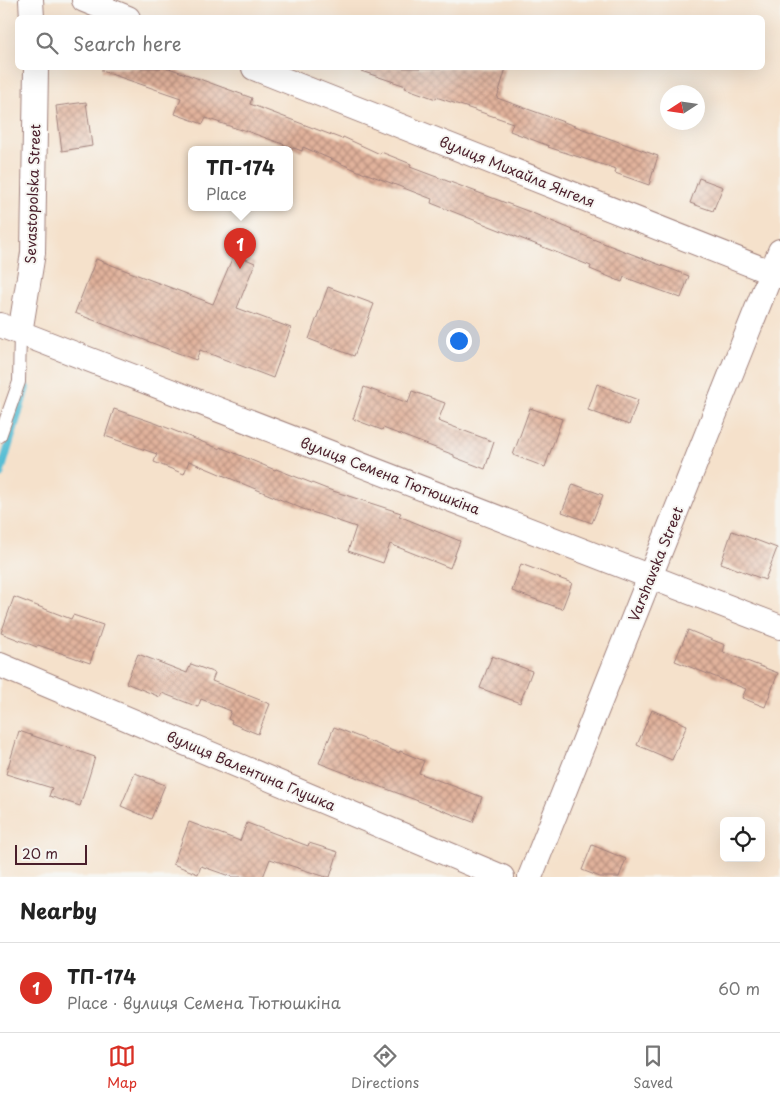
<!DOCTYPE html>
<html lang="en">
<head>
<meta charset="utf-8">
<style>
  body { margin:0; font-family:"Playpen Sans",sans-serif; background:#f6f6f6; color:#222 }
  .controls { position:absolute; right:15px; bottom:15px; display:grid; overflow:hidden; border-radius:8px; box-shadow:0 5px 20px #0002 }
  .controls button { width:45px; height:45px; display:grid; place-items:center; padding:0; border:0; border-bottom:1px solid #e0e0e0; background:#fff; color:#222; font:25px sans-serif }
  .compass { position:absolute; left:660px; top:85px; width:45px; height:45px; border-radius:50%; background:#fff; box-shadow:0 5px 20px #0002; rotate:258deg }
  .scale { position:absolute; left:15px; bottom:12px; width:72px; box-sizing:border-box; padding-left:5px; border:2px solid #4a1f2b; border-top:0; font-size:14px; line-height:18px; white-space:nowrap; color:#4a1f2b; -webkit-text-stroke:4px #f6f6f2; paint-order:stroke }
  .you { position:absolute; left:458px; top:340px; width:18px; height:18px; margin:-12px; border:4px solid #fff; border-radius:50%; background:#1a73e8; box-shadow:0 0 0 8px #1a73e833 }
  .badge { display:grid; place-items:center; width:32px; height:32px; border-radius:50%; background:#d93025; color:#fff; font-size:16px; font-weight:700 }
  .pin { position:absolute; translate:-50% -41px; filter:drop-shadow(0 1px 2px #0008) }
  .pin::after { content:''; position:absolute; top:26px; width:18px; height:15px; background:inherit; clip-path:polygon(0 0,100% 0,50% 100%) }
  .popup { position:absolute; left:188px; top:146px; width:105px; height:65px; box-sizing:border-box; display:grid; place-content:center; border-radius:8px; background:#fff; filter:drop-shadow(0 1px 4px #0005); font-size:16px; white-space:nowrap; color:#767676 }
  .popup b { font-size:19px; color:#222 }
  .popup::after { content:''; position:absolute; left:50%; top:100%; margin-left:-10px; border:10px solid transparent; border-top-color:#fff }
  .list { margin:0; padding:0; list-style:none }
  h2 { display:flex; justify-content:space-between; align-items:center; height:65px; margin:0; padding:0 20px; font-size:21px }
  h2 small { font-size:16px; font-weight:400; color:#767676 }
  .list li { display:grid; grid-template-columns:32px 1fr auto; gap:15px; align-items:center; box-sizing:border-box; height:90px; padding:0 20px; border-top:1px solid #e0e0e0 }
  .list b { display:block; font-size:19px; white-space:nowrap }
  .list p { margin:0; font-size:16px; white-space:nowrap; color:#767676 }
  .list em { font-size:16px; font-style:normal; color:#767676 }
  .icon { flex:none; width:28px; height:28px; fill:none; stroke:currentColor; stroke-width:2; stroke-linecap:round; stroke-linejoin:round }
  .map { position:relative; flex:none; width:780px; height:877px; overflow:hidden }
  .search { position:absolute; background:#fff; box-shadow:0 5px 20px #0002; left:15px; right:15px; top:15px; height:55px; display:flex; align-items:center; gap:12px; box-sizing:border-box; padding:0 18px; border-radius:8px; color:#767676; font-size:19px }
  .sheet { height:155px; background:#fff }
  nav { display:flex; justify-content:space-around; align-items:center; box-sizing:border-box; height:70px; border-top:1px solid #e0e0e0; background:#fff; font-size:14px; color:#767676 }
  nav a { display:grid; justify-items:center; gap:2px }
  nav .on { color:#d93025 }
  .map>svg:first-child { display:block }
</style>
</head>
<body>
<div class="map">
<svg width="780" height="877" viewBox="0 0 780 877">
  <defs>
    <pattern id="building-cross-hatch" width="8" height="8" patternUnits="userSpaceOnUse" patternTransform="scale(1.25)"><rect width="8" height="8" fill="#e1b29b"/><path d="M0 0l8 8M0 8l8-8" fill="none" stroke="#b8907f"/></pattern>
  </defs>
  <rect width="100%" height="100%" fill="#f6f6f2"/>
  <filter id="ink" filterUnits="userSpaceOnUse"><feTurbulence type="fractalNoise" baseFrequency=".02" numOctaves="2"/><feDisplacementMap in="SourceGraphic" scale="10" xChannelSelector="R" yChannelSelector="G"/><feConvolveMatrix kernelMatrix="1 2 1 2 8 2 1 2 1" color-interpolation-filters="sRGB"/></filter>
  <filter id="wash" filterUnits="userSpaceOnUse"><feTurbulence type="fractalNoise" baseFrequency=".0096" numOctaves="4" result="noise"/><feDisplacementMap in="SourceGraphic" scale="20" xChannelSelector="R" yChannelSelector="G"/><feGaussianBlur stdDeviation="1.12" result="paint"/><feColorMatrix in="noise" values="0 0 0 0 0 0 0 0 0 0 0 0 0 0 0 0 0 1.4 0 .05"/><feComposite in="paint" operator="in"/></filter>
  <g filter="url(#wash)">
    <rect width="100%" height="100%" fill="#f5e1cb"/>
    <g fill="none" stroke-linecap="round" stroke-linejoin="round">
      <path stroke="#57bed4" stroke-width="8" d="M 0,475 L 26,388"/>
    </g>
    <g id="blocks">
      <g fill="url(#building-cross-hatch)">
        <path d="M 102,68 L 169,68 L 252,98 L 250,104 L 342,139 L 343,137 L 380,154 L 381,152 L 411,164 L 410,167 L 530,212 L 573,230 L 572,231 L 689,276 L 681,298 L 624,277 L 622,282 L 590,269 L 591,266 L 431,203 L 432,199 L 365,173 L 365,174 L 303,147 L 302,151 L 241,129 L 241,130 L 206,118 L 203,124 L 175,114 L 181,98 L 102,71 Z"/>
        <path d="M 362,68 L 506,68 L 497,98 L 658,156 L 649,185 L 615,173 L 616,169 L 548,147 L 549,146 L 510,131 L 513,123 L 436,97 L 436,99 L 405,88 L 406,86 L 361,71 Z"/>
        <path d="M 86,102 L 92,146 L 62,151 L 56,106 Z"/>
        <path d="M 699,178 L 723,187 L 713,211 L 690,203 Z"/>
        <path d="M 234,254 L 255,263 L 237,308 L 291,328 L 273,378 L 200,350 L 196,360 L 75,313 L 96,259 L 213,304 Z"/>
        <path d="M 328,287 L 374,304 L 354,356 L 309,339 Z"/>
        <path d="M 597,384 L 638,400 L 629,425 L 588,410 Z"/>
        <path d="M 364,387 L 408,403 L 412,391 L 445,403 L 438,421 L 494,442 L 485,469 L 454,457 L 454,455 L 383,428 L 382,430 L 353,419 Z"/>
        <path d="M 530,408 L 562,419 L 545,467 L 513,455 Z"/>
        <path d="M 114,409 L 155,423 L 220,449 L 220,447 L 275,470 L 276,469 L 327,489 L 401,513 L 399,516 L 460,541 L 450,568 L 390,544 L 383,563 L 348,551 L 356,527 L 303,509 L 189,461 L 184,474 L 154,462 L 157,454 L 105,436 Z"/>
        <path d="M 573,484 L 603,495 L 592,523 L 562,512 Z"/>
        <path d="M 732,531 L 777,548 L 765,580 L 721,563 Z"/>
        <path d="M 521,564 L 572,583 L 562,609 L 512,591 Z"/>
        <path d="M 14,597 L 71,619 L 73,615 L 103,625 L 90,663 L 38,645 L 37,647 L 1,633 Z"/>
        <path d="M 688,630 L 725,645 L 723,652 L 778,673 L 765,707 L 742,698 L 746,689 L 675,661 Z"/>
        <path d="M 138,654 L 187,673 L 191,664 L 215,673 L 212,681 L 270,704 L 258,734 L 231,723 L 232,721 L 228,719 L 231,711 L 201,699 L 198,707 L 162,693 L 160,697 L 126,683 Z"/>
        <path d="M 492,656 L 532,671 L 520,703 L 480,688 Z"/>
        <path d="M 652,710 L 687,725 L 672,760 L 637,745 Z"/>
        <path d="M 334,727 L 399,753 L 400,751 L 424,761 L 419,773 L 482,797 L 473,822 L 319,763 Z"/>
        <path d="M 19,731 L 95,757 L 80,806 L 49,796 L 52,788 L 6,774 Z"/>
        <path d="M 135,773 L 165,785 L 151,819 L 121,806 Z"/>
        <path d="M 189,822 L 240,841 L 247,823 L 308,846 L 309,843 L 338,852 L 330,877 L 326,877 L 270,859 L 263,877 L 232,877 L 201,866 L 198,874 L 173,864 Z"/>
        <path d="M 592,845 L 626,859 L 619,877 L 600,877 L 582,870 Z"/>
      </g>
    </g>
  </g>
  <g filter="url(#ink)">
    <use href="#blocks" fill-opacity="0" stroke="#a0807b" stroke-width="1"/>
    <g fill="none" stroke-linecap="round" stroke-linejoin="round">
      <g stroke="#a0807b" stroke-width="14">
        <path id="lane" d="M 0,436 L 19,382 L 20,333"/>
      </g>
      <g stroke="#a0807b" stroke-width="26">
        <g id="street">
          <path d="M 31,0 L 32,18"/>
          <path d="M 84,0 L 128,18"/>
          <path d="M 254,68 L 780,276"/>
          <path d="M 0,325 L 780,627"/>
          <path d="M 20,333 L 33,253 L 36,68"/>
          <path d="M 0,665 L 502,877"/>
          <path d="M 530,877 L 780,251"/>
        </g>
      </g>
      <use href="#lane" stroke="#fff" stroke-width="12"/>
      <use href="#street" stroke="#fff" stroke-width="24"/>
    </g>
  </g>
  <g text-anchor="middle" stroke-width="4" stroke-linejoin="round" paint-order="stroke">
    <g font-size="14" fill="#4a1f2b" stroke="#f6f6f2">
      <text transform="translate(517 172) rotate(22)" y="5">вулиця Михайла Янгеля</text>
      <text transform="translate(33 194) rotate(-88)" y="5">Sevastopolska Street</text>
      <text transform="translate(390 476) rotate(21)" y="5">вулиця Семена Тютюшкіна</text>
      <text transform="translate(656 564) rotate(-68)" y="5">Varshavska Street</text>
      <text transform="translate(251 771) rotate(23)" y="5">вулиця Валентина Глушка</text>
    </g>
  </g>
</svg>
<div class="controls">
<button><svg class="icon" aria-label="locate" viewBox="0 0 24 24"><circle cx="12" cy="12" r="6"/><path d="M12 2v4M12 18v4M2 12h4M18 12h4"/></svg></button>
</div>
<svg class="compass" viewBox="-18 -18 36 36"><path d="M0-13l5 13h-10z" fill="#e53935"/><path d="M0 13l5-13h-10z" fill="#767676"/></svg>
<div class="scale">20 m</div>
<div class="you"></div>
<div class="pin badge" style="left:240px;top:269px">1</div>
<div class="popup"><b>ТП-174</b>Place</div>
<div class="search"><svg class="icon" aria-label="search" viewBox="0 0 24 24"><circle cx="10" cy="10" r="6"/><path d="M15 15l6 6"/></svg>Search here</div>
</div>
<section class="sheet">
<h2>Nearby<small></small></h2>
<ul class="list">
<li><span class="badge">1</span><div><b>ТП-174</b><p>Place · вулиця Семена Тютюшкіна</p></div><em>60 m</em></li>
</ul>
</section>
<nav>
<a class="on"><svg class="icon" aria-label="map" viewBox="0 0 24 24"><path d="M3 6l6-2 6 2 6-2v14l-6 2-6-2-6 2zM9 4v14M15 6v14"/></svg>Map</a>
<a><svg class="icon" aria-label="directions" viewBox="0 0 24 24"><path d="M12 3l9 9-9 9-9-9zM9 14v-3h6M13 9l2 2-2 2"/></svg>Directions</a>
<a><svg class="icon" aria-label="saved" viewBox="0 0 24 24"><path d="M7 4h10v16l-5-4-5 4z"/></svg>Saved</a>
</nav>
</body>
</html>
